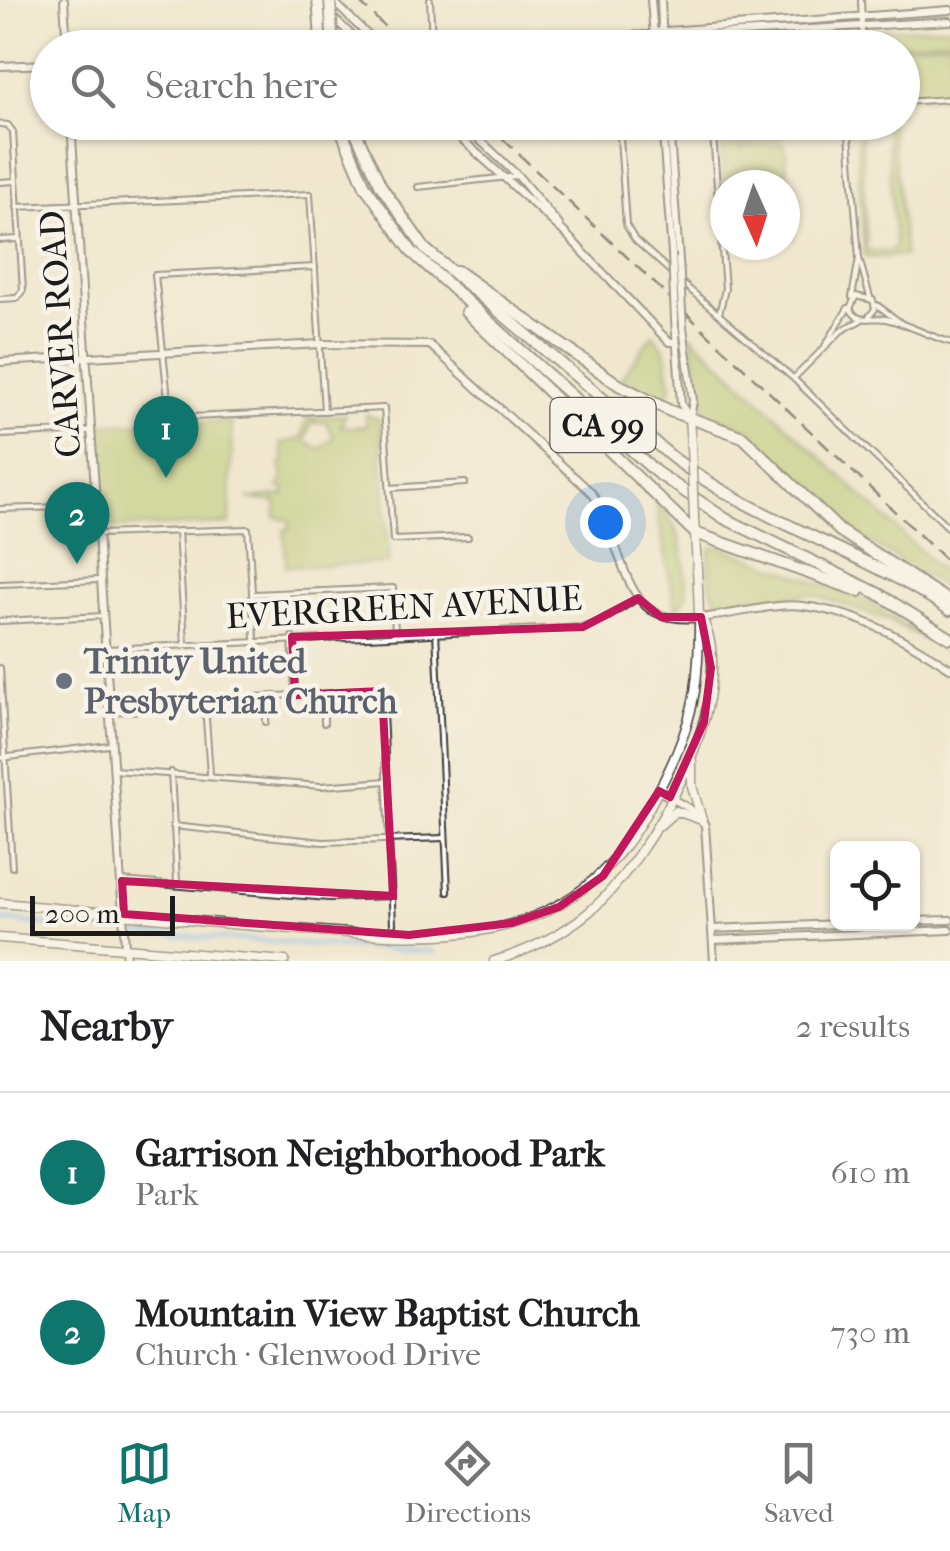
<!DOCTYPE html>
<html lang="en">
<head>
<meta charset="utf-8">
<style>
  body { margin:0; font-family:"IM FELL French Canon",serif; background:#f6f6f6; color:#202124 }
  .controls { position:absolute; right:30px; bottom:30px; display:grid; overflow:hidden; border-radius:15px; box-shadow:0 2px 8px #0004 }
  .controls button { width:90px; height:90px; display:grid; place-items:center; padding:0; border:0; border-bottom:2px solid #e0e0e0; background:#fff; color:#202124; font:50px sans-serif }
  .compass { position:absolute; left:710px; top:170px; width:90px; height:90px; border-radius:50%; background:#fff; box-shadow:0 2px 8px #0004; rotate:177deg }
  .scale { position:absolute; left:30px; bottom:25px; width:145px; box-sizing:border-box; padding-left:10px; border:5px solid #1c1c1c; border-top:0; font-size:28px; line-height:35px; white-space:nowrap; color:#1c1c1c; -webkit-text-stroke:8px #f7f3e8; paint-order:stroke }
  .you { position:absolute; left:605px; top:522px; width:35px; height:35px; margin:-25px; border:8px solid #fff; border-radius:50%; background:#1a73e8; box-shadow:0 0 0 15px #1a73e833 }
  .badge { display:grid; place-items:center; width:65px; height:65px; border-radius:50%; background:#0f766e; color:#fff; font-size:32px; font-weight:700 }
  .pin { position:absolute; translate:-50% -82px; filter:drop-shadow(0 2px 5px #0008) }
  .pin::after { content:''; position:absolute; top:52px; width:35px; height:30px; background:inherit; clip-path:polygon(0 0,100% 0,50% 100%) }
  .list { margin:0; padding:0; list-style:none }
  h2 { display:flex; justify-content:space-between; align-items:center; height:130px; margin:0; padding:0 40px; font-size:42px }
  h2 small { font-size:32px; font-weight:400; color:#757577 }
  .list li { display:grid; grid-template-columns:65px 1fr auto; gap:30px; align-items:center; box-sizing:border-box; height:160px; padding:0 40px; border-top:2px solid #e0e0e0 }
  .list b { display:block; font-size:38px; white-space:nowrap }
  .list p { margin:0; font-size:32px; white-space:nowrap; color:#757577 }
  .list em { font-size:32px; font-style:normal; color:#757577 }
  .icon { flex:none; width:55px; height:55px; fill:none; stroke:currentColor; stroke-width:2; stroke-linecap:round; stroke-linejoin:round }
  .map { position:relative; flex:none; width:950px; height:961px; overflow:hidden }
  .search { position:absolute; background:#fff; box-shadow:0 2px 8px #0004; left:30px; right:30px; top:30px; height:110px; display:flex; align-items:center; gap:25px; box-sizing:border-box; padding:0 35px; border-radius:55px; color:#757577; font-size:38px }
  .sheet { height:450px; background:#fff }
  nav { display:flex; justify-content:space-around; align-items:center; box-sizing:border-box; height:140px; border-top:2px solid #e0e0e0; background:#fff; font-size:28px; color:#757577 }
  nav a { display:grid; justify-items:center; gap:5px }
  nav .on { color:#0f766e }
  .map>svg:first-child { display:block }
</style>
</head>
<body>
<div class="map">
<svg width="950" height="961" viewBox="0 0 950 961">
  <rect width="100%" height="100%" fill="#f7f3e8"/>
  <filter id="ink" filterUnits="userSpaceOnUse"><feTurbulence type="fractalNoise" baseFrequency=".01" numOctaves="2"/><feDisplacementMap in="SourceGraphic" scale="20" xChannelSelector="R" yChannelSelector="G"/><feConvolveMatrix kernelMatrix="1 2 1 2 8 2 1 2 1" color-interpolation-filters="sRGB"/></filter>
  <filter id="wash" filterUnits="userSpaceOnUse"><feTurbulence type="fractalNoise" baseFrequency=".0048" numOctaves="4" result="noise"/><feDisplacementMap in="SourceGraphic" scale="40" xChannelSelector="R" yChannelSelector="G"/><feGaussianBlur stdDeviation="2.25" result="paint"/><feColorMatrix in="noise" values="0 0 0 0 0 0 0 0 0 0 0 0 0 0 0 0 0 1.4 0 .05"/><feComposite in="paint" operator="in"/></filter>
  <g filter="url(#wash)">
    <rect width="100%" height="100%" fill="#f0e7ce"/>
    <g fill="#afc469" stroke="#667042" stroke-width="2.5">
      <path d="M 950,26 L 950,39 L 869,47 L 873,30 Z"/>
      <path d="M 854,32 L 848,39 L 808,47 L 677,48 Z"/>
      <path d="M 950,42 L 950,95 L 903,98 L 902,48 L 872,47 Z"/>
      <path d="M 718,123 L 785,123 L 786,134 L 779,139 L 722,144 Z"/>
      <path d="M 861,123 L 867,250 L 891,252 L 895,246 L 886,123 L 891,123 L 905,256 L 866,258 L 864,254 L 857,150 Z"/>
      <path d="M 785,144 L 793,237 L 785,240 L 785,185 L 725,185 L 725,206 L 721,148 L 741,146 L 743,151 L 743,146 Z"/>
      <path d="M 653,334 L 665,349 L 672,389 L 661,400 L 621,378 Z"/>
      <path d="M 691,335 L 950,579 L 950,591 L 853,532 L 747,429 L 705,413 Z"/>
      <path d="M 366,414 L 380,420 L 389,563 L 286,567 L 284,529 L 290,529 L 289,520 L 275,517 L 277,502 L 247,499 L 285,495 L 285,489 L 278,487 L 283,479 L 280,463 L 284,462 L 281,443 L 301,439 L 307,417 L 314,417 L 305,440 L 319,449 L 334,438 L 327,422 L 315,423 L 316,417 L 345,415 L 341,427 L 366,426 Z"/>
      <path d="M 232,421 L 230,524 L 106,528 L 97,424 Z"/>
      <path d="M 655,498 C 684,529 684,556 687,597 L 679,607 L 675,607 Z"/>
      <path d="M 719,546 L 865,600 L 950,653 L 887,620 L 812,594 L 718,601 C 708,591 707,562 711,548 Z"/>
    </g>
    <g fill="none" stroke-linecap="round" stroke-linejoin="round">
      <g stroke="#84bcf4" stroke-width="5">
        <path d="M 0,920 L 110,931"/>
        <path d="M 131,933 L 434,952"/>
      </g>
    </g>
  </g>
  <g filter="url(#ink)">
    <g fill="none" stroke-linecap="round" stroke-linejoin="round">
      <g stroke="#3c3a37" stroke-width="8">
        <g id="street">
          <path d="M 430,0 L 432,43"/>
          <path d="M 861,0 L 863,48"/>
          <path d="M 425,43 L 647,34"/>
          <path d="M 902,102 L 950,99"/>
          <path d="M 619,122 L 626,225 L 635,240 L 672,273"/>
          <path d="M 712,122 L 725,289 L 719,314"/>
          <path d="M 848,122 L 859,258 L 870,297"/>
          <path d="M 0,124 L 8,125 L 13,132 L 23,290 L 17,298 L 0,299"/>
          <path d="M 72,131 L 239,127 L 239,122"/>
          <path d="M 851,134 L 853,122"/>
          <path d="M 0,182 L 15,181"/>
          <path d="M 418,187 L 517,176"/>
          <path d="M 17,207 L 310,194 L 324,411"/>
          <path d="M 0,240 L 19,239"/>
          <path d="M 315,267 L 155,275 L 170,418 L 384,408 L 393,540 L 468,537"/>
          <path d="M 682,283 L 793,378 L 950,529"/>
          <path d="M 852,297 L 859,258"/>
          <path d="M 877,305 L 901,323"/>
          <path d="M 867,319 L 875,309 L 873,300 L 856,296 L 850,308 C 858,325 870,316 886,319 C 908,324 928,336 950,342"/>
          <path d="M 825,346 L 848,308"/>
          <path d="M 794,378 L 841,331 L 861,320"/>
          <path d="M 0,435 L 90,431"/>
          <path d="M 390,488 L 465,483"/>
          <path d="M 0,509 L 95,506"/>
          <path d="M 178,531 L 185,644"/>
          <path d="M 99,534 L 248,529 L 255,639"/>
          <path d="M 0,584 L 100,580"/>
          <path d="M 253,594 L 393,588 L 395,633"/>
          <path d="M 0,621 L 104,616"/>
          <path d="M 436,631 L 448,892"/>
          <path d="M 292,637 L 295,695"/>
          <path d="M 106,649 L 583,627 L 600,622 L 638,598"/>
          <path d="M 0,668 L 12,867"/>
          <path d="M 324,694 L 324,723"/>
          <path d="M 265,697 L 266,722"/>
          <path d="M 109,712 L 145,710"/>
          <path d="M 0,758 L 109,745"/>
          <path d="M 113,770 L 321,786 L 387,781"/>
          <path d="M 171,772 L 177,882"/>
          <path d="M 210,775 L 205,705 L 209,699 L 382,691 L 393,924"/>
          <path d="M 173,826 L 323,842 L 445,838"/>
          <path d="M 122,881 L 329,898 L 391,896"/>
        </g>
      </g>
      <g stroke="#3c3a37" stroke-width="10">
        <g id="secondary">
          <path d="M 64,0 L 67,48"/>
          <path d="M 332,0 L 381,48"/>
          <path d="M 651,0 L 655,48"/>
          <path d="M 661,0 L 663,48"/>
          <path d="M 319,4 L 365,48"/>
          <path d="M 653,32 L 950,10"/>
          <path d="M 654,38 L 950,21"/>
          <path d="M 670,48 L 687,40"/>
          <path d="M 0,66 L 48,64"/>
          <path d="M 71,122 L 126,961"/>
          <path d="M 443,122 L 566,234 L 669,342 L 676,342"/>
          <path d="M 461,122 L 518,176 L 559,225"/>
          <path d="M 662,122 L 672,254"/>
          <path d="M 669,122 L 679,260"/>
          <path d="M 675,320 L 681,404 L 689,417"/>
          <path d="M 683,327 L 693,401 L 690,417"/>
          <path d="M 0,362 L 320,344 L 430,345 L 591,492 C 615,524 620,584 647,607 C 681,636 759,600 803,606 C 854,611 908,640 950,668"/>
          <path d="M 659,791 L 692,810 L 705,825 L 714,961"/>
          <path d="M 912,921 L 950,920"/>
          <path d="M 712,929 L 840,924"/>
          <path d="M 713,940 L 950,930"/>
        </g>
      </g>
      <g stroke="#3c3a37" stroke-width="11">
        <g id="primary">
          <path d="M 689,418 L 691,446"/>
          <path d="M 692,761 L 692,786 L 702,820"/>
          <path d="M 660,825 L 676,811 L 702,820"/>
          <path d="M 0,903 C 93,911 186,921 280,928 C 428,938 565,961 648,810 C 669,772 688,734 695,691 C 703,633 697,575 694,517"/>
          <path d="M 0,938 L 285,961"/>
          <path d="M 494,961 C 528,951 561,935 589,912 C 649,861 745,695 701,617"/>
        </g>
      </g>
      <g stroke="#3c3a37" stroke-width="14">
        <g id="highway">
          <path d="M 320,24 L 321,48"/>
          <path d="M 338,122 L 365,186 L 412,252 L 656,472 L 724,518 L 877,593 L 950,638"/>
          <path d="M 351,122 L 381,186 L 425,249 L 672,457 C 757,522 862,550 950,610"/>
          <path d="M 457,271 L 619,385 L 670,411 L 743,437 L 840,531 L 950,602"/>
          <path d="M 466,312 L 695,533 L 859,591"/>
        </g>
      </g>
      <use href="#street" stroke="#fff" stroke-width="4"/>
      <use href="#secondary" stroke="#fff" stroke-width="6"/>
      <use href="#primary" stroke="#fff" stroke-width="8"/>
      <use href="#highway" stroke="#fff" stroke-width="10"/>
      <g stroke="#1c1c1c" stroke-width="2.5" stroke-dasharray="15 8" stroke-linecap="butt">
        <path d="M 357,0 L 407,48"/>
        <path d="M 485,122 L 950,564"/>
      </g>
      <g stroke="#3c3a37" stroke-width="10" stroke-linecap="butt">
        <g id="secondary-bridge">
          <path d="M 672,254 L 675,320"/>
          <path d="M 679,260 L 683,327"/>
        </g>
      </g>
      <g stroke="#3c3a37" stroke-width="11" stroke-linecap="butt">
        <path id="primary-bridge" d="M 691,446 L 694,517"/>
      </g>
      <g stroke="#3c3a37" stroke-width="14" stroke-linecap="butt">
        <g id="highway-bridge">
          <path d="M 318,0 L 320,24"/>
          <path d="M 330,0 L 332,34"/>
        </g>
      </g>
      <use href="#secondary-bridge" stroke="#fff" stroke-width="6"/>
      <use href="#primary-bridge" stroke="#fff" stroke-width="8"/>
      <use href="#highway-bridge" stroke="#fff" stroke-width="10"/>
    </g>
  </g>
  <path d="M0 0H950V961H0ZM 638,598 L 661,617 L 701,617 L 711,668 L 704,722 L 670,797 L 659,791 L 603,876 L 559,907 L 512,923 L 409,935 L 124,914 L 122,881 L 393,896 L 382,691 L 295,695 L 292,637 L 583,627 Z" fill="#f0e7ce" fill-opacity=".55" fill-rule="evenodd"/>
  <path fill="none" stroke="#c2185b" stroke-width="8" stroke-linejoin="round" d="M 638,598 L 661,617 L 701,617 L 711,668 L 704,722 L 670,797 L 659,791 L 603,876 L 559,907 L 512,923 L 409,935 L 124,914 L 122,881 L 393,896 L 382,691 L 295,695 L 292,637 L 583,627 Z"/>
  <circle fill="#6b7280" stroke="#f7f3e8" stroke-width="4" cx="64" cy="681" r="10"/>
  <g text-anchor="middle" stroke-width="9" stroke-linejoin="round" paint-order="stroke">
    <rect fill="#f7f3e8" stroke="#5e5c59" stroke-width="2.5" x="550.5" y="398" width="105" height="54" rx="8"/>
    <g font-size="32" font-weight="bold" fill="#1c1c1c">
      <text x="603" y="436">CA 99</text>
    </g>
    <g font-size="35" fill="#1c1c1c" stroke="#f7f3e8">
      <text transform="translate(60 334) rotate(-94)" y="12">CARVER ROAD</text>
      <text transform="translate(404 607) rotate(-3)" y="12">EVERGREEN AVENUE</text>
    </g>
    <g font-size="35" font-weight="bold" fill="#5b616d" stroke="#f7f3e8" text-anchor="start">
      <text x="84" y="673">Trinity United<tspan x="84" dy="40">Presbyterian Church</tspan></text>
    </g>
  </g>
</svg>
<div class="controls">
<button><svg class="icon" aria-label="locate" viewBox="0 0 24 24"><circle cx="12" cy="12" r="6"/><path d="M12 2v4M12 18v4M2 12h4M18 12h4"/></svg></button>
</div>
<svg class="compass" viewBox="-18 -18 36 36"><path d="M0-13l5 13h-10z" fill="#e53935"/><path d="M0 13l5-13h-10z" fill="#757577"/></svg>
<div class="scale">200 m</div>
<div class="you"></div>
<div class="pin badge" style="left:166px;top:478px">1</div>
<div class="pin badge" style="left:77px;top:564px">2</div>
<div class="search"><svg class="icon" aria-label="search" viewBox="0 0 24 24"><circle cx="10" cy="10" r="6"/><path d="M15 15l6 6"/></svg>Search here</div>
</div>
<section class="sheet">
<h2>Nearby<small>2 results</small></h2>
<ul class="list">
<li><span class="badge">1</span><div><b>Garrison Neighborhood Park</b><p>Park</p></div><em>610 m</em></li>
<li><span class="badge">2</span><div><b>Mountain View Baptist Church</b><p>Church · Glenwood Drive</p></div><em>730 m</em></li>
</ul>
</section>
<nav>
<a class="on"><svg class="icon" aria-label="map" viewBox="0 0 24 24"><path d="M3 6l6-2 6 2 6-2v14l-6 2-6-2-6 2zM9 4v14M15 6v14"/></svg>Map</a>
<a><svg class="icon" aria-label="directions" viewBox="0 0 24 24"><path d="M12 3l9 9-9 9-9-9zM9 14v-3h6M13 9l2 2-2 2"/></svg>Directions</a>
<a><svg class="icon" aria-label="saved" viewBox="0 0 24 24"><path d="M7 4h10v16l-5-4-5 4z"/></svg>Saved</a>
</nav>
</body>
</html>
